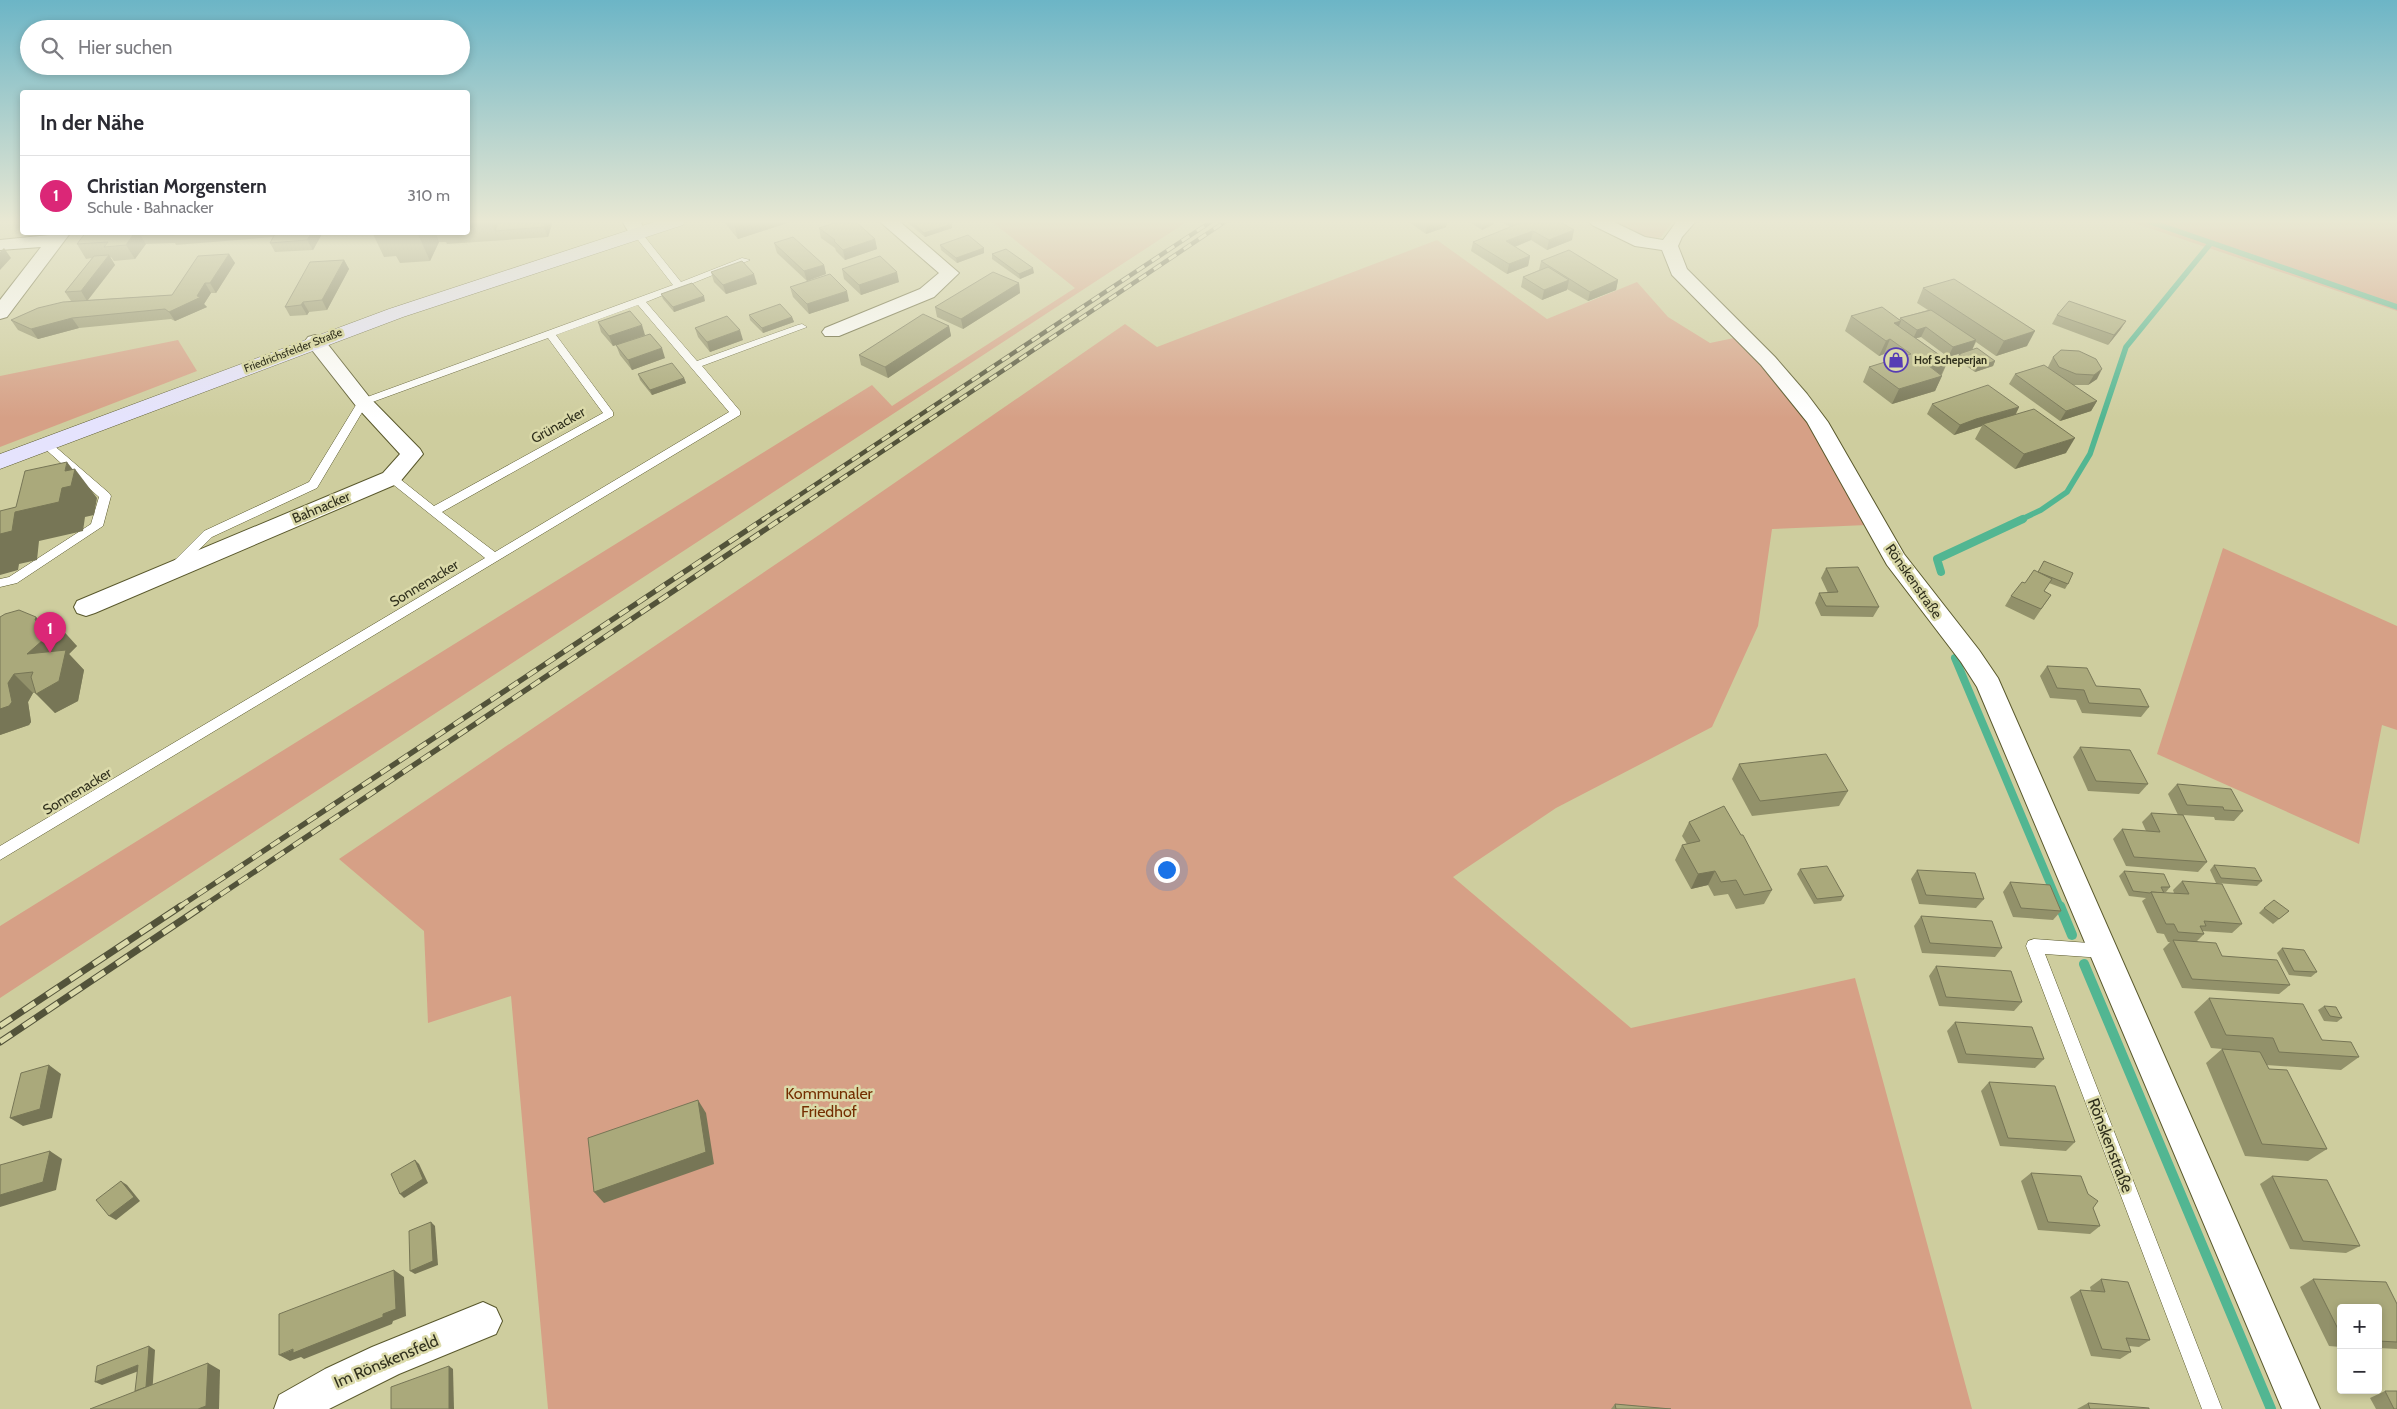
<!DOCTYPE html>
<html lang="de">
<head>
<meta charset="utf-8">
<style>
  body { margin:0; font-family:Cabin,sans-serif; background:#f2f2f3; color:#2b2b33 }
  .controls { position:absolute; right:15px; bottom:15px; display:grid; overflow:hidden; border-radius:5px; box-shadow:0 2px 8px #0003 }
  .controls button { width:45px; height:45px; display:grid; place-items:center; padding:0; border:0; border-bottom:1px solid #e1e1e2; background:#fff; color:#2b2b33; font:25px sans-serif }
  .you { position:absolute; left:1166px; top:869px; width:18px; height:18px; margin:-12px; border:4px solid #fff; border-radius:50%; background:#1a73e8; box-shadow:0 0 0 8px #1a73e833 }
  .badge { display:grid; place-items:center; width:32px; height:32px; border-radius:50%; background:#db2777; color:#fff; font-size:16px; font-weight:700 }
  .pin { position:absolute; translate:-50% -41px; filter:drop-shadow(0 1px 2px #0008) }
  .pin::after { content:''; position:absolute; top:26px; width:18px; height:15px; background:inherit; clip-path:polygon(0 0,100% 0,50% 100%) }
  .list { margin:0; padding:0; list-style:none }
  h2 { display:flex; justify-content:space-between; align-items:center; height:65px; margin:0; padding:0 20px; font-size:21px }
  h2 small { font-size:16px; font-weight:400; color:#7c7c81 }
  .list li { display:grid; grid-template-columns:32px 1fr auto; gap:15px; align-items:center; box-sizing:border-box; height:80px; padding:0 20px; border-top:1px solid #e1e1e2 }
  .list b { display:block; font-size:19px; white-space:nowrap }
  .list p { margin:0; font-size:16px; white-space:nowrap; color:#7c7c81 }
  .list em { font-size:16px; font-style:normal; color:#7c7c81 }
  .icon { flex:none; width:28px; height:28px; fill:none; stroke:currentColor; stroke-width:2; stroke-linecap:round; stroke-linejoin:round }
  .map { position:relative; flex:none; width:2397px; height:1409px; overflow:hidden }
  .search { position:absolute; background:#fff; box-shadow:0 2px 8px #0003; left:20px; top:20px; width:450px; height:55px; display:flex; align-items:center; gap:12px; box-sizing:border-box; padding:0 18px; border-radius:28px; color:#7c7c81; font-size:19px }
  .panel { position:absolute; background:#fff; box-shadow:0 2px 8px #0003; left:20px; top:90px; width:450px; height:145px; border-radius:5px }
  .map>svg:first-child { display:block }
</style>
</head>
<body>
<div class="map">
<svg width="2397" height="1409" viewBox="0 0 2397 1409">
  <rect width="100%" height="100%" fill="#cecd9e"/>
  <g fill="#d6a086">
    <path d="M 991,221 L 1188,221 L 0,998 L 0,926 L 872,385 L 892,406 L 1075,288 Z"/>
    <path d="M 1607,221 L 1673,221 L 1661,237 C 1640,241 1625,230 1607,221 Z"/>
    <path d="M 2128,221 L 2397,221 L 2397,311 Z"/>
    <path d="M 1437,240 L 1547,319 L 1637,282 L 1668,317 L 1710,343 L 1734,338 L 1777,378 L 1803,415 L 1867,525 L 1772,529 L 1758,626 L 1712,727 L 1556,808 L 1453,877 L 1631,1028 L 1855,978 L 1972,1409 L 548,1409 L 511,996 L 428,1023 L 424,931 L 339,859 L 819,535 L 1125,324 L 1157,347 Z"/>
    <path d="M 178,340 L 197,371 L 0,447 L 0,376 Z"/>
    <path d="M 2223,548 L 2397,626 L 2397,730 L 2382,725 L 2359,844 L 2157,754 Z"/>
  </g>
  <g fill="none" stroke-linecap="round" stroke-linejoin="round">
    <g stroke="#52b692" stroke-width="5.5">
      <path d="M 2148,221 L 2397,307"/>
      <path d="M 2020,520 L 2041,510 L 2067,492 L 2090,454 L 2126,347 L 2210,244"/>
    </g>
    <g stroke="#52b692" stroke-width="8">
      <path d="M 1941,572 L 1937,559 L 2023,519"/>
      <path d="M 1955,658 L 2060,907"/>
    </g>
    <g stroke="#52b692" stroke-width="10">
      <path d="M 2060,906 L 2072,935"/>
      <path d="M 2084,964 L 2271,1409"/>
    </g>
    <g stroke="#59582c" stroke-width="1">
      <g id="lane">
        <path d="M 635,232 L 641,232 L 681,282 L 742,258 L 750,260 L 646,302 L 697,361 L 798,325 L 802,324 L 807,327 L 702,366 L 740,411 L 740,415 L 0,860 L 0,846 L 485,558 L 385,478 L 387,475 L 395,475 L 434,506 L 603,413 L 548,338 L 367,404 L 317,488 L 212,537 L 178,570 L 170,570 L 168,567 L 204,531 L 309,482 L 359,400 L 673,285 L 635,236 ZM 638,305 L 729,412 L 495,552 L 442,512 L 613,416 L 613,412 L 556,335 Z"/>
        <path d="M 47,442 L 51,443 L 109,493 L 111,496 L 103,526 L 17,583 L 0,587 L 0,579 L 9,577 L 91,524 L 99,497 L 43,447 L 43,443 Z"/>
        <path d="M 2034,939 L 2103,944 L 2109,946 L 2111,951 L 2109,956 L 2103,958 L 2045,954 L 2222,1409 L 2202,1409 L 2026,946 L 2028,941 Z"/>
      </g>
    </g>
    <g stroke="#59582c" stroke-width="2">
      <g id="street">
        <path d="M 622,221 L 640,221 L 647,234 L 644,238 L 632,238 Z"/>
        <path d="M 879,221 L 899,221 L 959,273 L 934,297 L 839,336 L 825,336 L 822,332 L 825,328 L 920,289 L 939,273 Z"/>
        <path d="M 1589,221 L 1612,221 L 1645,237 L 1663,240 L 1677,221 L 1696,221 L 1682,237 L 1678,246 L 1687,269 L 1775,357 L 1807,394 L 1828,422 L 1904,554 L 1979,650 L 1998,678 L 2320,1409 L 2282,1409 L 1977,687 L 1961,662 L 1887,565 L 1807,422 L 1761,365 L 1672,275 L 1662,250 L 1635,246 L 1592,225 Z"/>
        <path d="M 52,232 L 71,232 L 7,317 L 0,319 L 0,300 L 41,247 L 0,250 L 0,240 L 50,235 Z"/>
        <path d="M 315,335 L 322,337 L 370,398 L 420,449 L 423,454 L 399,483 L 95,613 L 86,616 L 77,613 L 74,607 L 77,601 L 383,473 L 400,454 L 356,406 L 308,345 L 305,341 L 308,337 Z"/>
        <path d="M 483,1302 L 496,1308 L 502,1321 L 496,1334 L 399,1374 L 329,1409 L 274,1409 L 279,1395 L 325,1369 L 372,1347 Z"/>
      </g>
    </g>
    <g stroke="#59582c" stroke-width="1">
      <path id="secondary" d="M 657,221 L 685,221 L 683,225 L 403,317 L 0,469 L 0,454 L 389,309 Z"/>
    </g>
    <use href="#lane" fill="#fff" fill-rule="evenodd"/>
    <use href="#street" fill="#fff" fill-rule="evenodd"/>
    <use href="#secondary" fill="#e5e3fd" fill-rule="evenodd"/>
    <g stroke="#53533a" stroke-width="4.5">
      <g id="rail-far2">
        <path d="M 762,520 L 1212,221"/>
        <path d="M 780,520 L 1226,221"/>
      </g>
    </g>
    <g stroke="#53533a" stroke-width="5.5">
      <g id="rail-far1">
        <path d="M 179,907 L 764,519"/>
        <path d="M 202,907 L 781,519"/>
      </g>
    </g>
    <g stroke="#53533a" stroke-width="7">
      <g id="rail">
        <path d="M 0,1026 L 181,906"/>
        <path d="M 0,1042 L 203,906"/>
      </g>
    </g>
    <use href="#rail-far2" stroke="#dbdaaa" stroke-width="3" stroke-dasharray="9" stroke-linecap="butt"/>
    <use href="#rail-far1" stroke="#dbdaaa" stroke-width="4" stroke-dasharray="11" stroke-linecap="butt"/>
    <use href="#rail" stroke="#dbdaaa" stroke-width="5" stroke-dasharray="14" stroke-linecap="butt"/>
  </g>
  <g fill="#92916a">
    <path d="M 468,221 L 551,221 L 552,224 L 548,237 L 447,244 L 446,242 L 439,242 L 430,261 L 400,263 L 396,256 L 384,257 L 372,232 L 468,232 Z"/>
    <path d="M 724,221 L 793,221 L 738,239 L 725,223 Z"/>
    <path d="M 906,221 L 949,221 L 952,224 L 952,228 L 925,237 Z"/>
    <path d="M 1410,221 L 1447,221 L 1446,227 L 1426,234 L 1409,222 Z"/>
    <path d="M 1468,221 L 1494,221 L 1494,224 L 1482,230 Z"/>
    <path d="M 1500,221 L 1558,221 L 1572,240 L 1547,250 L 1531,240 L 1515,247 L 1530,256 L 1528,266 L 1507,274 L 1471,251 L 1473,242 L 1510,227 Z"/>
    <path d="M 819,228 L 875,239 L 877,249 L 845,260 L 836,251 L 835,248 L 821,238 Z"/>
    <path d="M 86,232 L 323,232 L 313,250 L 275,252 L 270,243 L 273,237 L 176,245 L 175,243 L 146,244 L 135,259 L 114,261 L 111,257 L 110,257 L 115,265 L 88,300 L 172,295 L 229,254 L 235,263 L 216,293 L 211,293 L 204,304 L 207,307 L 175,321 L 171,319 L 79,328 L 38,339 L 18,330 L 11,320 L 71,301 L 65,292 L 92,258 L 86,259 L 77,244 Z"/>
    <path d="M 774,243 L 824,265 L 826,274 L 807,281 L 777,253 Z"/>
    <path d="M 940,245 L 984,248 L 984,253 L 957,263 L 941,250 Z"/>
    <path d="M 992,254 L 1034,273 L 1020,279 L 992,259 Z"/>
    <path d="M 344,260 L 349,269 L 327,310 L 309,312 L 307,315 L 290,316 L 285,307 Z"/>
    <path d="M 1541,261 L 1618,280 L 1616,290 L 1588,301 L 1567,289 L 1567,290 L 1542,300 L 1521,287 L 1523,277 L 1539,270 Z"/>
    <path d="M 842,269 L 899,282 L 861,295 L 844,279 Z"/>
    <path d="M 711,272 L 757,284 L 726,294 L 714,282 Z"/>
    <path d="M 1019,283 L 1020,293 L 963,329 L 937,317 L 935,307 Z"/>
    <path d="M 790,287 L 849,301 L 809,314 L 793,297 Z"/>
    <path d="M 1923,288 L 2027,346 L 1996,356 L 1976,342 L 1972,350 L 1995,361 L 1993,366 L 1975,372 L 1956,359 L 1959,354 L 1961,353 L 1948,357 L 1921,337 L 1916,338 L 1948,361 L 1935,391 L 1892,404 L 1863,382 L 1869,367 L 1892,360 L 1884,354 L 1879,356 L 1845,331 L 1851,316 L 1900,319 L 1900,318 L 1928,310 L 1917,303 Z"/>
    <path d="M 661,294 L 705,301 L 674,312 L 663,299 Z"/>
    <path d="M 749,315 L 792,317 L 794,322 L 763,333 L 750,320 Z"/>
    <path d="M 2057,315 L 2126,321 L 2120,330 L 2108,345 L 2052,324 Z"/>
    <path d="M 598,322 L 645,335 L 665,358 L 632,370 L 620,355 L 616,345 L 613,346 L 601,332 Z"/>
    <path d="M 949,326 L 951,336 L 888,378 L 861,365 L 859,355 Z"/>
    <path d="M 695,328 L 743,340 L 710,352 L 698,337 Z"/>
    <path d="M 2079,351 L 2097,379 L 2088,385 L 2073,385 L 2097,401 L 2091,411 L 2060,421 L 2009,384 L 2015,374 L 2048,367 L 2053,357 Z"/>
    <path d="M 638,374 L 684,378 L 686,383 L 652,395 L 640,380 Z"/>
    <path d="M 1932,404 L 2019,407 L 2016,414 L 2066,453 L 2015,469 L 1975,439 L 1982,426 L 1954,435 L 1927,414 Z"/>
    <path d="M 2044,561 L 2068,584 L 2065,589 L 2049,583 L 2044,591 L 2051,595 L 2034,620 L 2005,606 L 2011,596 L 2038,572 Z"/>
    <path d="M 1826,568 L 1879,607 L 1873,617 L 1821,616 L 1815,603 L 1819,593 L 1828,593 L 1821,578 Z"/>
    <path d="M 0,617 L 36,617 L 40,622 L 77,646 L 69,654 L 84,670 L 78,701 L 55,713 L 36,693 L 33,693 L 28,702 L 31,722 L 29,725 L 0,735 Z"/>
    <path d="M 2047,666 L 2096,686 L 2149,707 L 2141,717 L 2082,713 L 2076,700 L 2050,698 L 2040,676 Z"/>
    <path d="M 2080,747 L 2148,784 L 2139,794 L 2088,791 L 2073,757 Z"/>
    <path d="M 1739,764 L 1848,791 L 1839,806 L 1752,816 L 1732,779 Z"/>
    <path d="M 2177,784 L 2243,811 L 2234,821 L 2215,820 L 2214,817 L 2183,815 L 2207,862 L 2198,872 L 2126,866 L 2113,839 L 2122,829 L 2146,831 L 2142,822 L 2151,813 L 2178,815 L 2168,794 Z"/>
    <path d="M 1689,822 L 1772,890 L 1764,904 L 1736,909 L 1728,894 L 1714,896 L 1708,885 L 1691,889 L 1675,860 L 1682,845 L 1687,844 L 1682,836 Z"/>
    <path d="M 2214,865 L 2262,881 L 2257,886 L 2216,883 L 2210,870 Z"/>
    <path d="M 1800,869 L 1844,896 L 1841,901 L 1814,904 L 1797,874 Z"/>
    <path d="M 1917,870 L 1984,899 L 1976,908 L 1919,904 L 1911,879 Z"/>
    <path d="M 2124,871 L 2170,887 L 2166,892 L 2164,892 L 2164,893 L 2174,893 L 2173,890 L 2182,881 L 2242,924 L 2232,933 L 2202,931 L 2204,934 L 2197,941 L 2222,956 L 2290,985 L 2279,994 L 2182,988 L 2163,949 L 2170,942 L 2168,942 L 2164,934 L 2157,933 L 2142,901 L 2146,898 L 2129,896 L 2119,876 Z"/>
    <path d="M 2010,882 L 2061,911 L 2053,920 L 2013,917 L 2003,892 Z"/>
    <path d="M 2264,908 L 2289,911 L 2273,924 L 2259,913 Z"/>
    <path d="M 1921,916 L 2002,948 L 1995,957 L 1922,953 L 1914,926 Z"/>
    <path d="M 2282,948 L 2317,972 L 2311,977 L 2289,975 L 2277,953 Z"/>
    <path d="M 1936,966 L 2022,1002 L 2014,1011 L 1939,1006 L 1929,976 Z"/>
    <path d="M 2209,998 L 2322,1040 L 2359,1057 L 2341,1070 L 2266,1065 L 2269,1069 L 2327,1149 L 2308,1161 L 2245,1156 L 2206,1063 L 2222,1049 L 2256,1052 L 2211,1048 L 2194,1012 Z"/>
    <path d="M 2324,1006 L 2342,1018 L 2337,1022 L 2324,1021 L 2318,1010 Z"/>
    <path d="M 1955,1022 L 2044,1059 L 2035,1068 L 1958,1063 L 1947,1031 Z"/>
    <path d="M 1989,1082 L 2075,1142 L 2066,1151 L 2000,1146 L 1981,1091 Z"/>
    <path d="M 2031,1173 L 2093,1208 L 2100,1226 L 2090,1234 L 2038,1230 L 2021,1181 Z"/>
    <path d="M 2272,1176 L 2360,1246 L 2346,1253 L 2290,1249 L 2260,1184 Z"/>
    <path d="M 2101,1279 L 2150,1340 L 2139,1347 L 2129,1346 L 2131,1352 L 2120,1359 L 2091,1356 L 2070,1297 L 2080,1290 L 2091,1291 L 2090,1287 Z"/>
    <path d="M 2313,1279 L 2397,1304 L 2397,1349 L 2378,1348 L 2378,1308 L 2341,1308 L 2341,1347 L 2329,1346 L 2300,1287 Z"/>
    <path d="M 2385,1391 L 2397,1409 L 2376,1409 L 2370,1398 Z"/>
    <path d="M 2088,1403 L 2149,1409 L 2077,1409 Z"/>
    <path d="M 1615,1404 L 1671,1409 L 1611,1409 Z"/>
  </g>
  <g fill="#777656">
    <path d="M 491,221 L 504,221 L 495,231 L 499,240 Z"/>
    <path d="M 546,221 L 551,221 L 552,224 L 548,237 L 544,227 Z"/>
    <path d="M 733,221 L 793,221 L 738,239 Z"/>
    <path d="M 1436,221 L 1447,221 L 1446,227 L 1426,234 L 1427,224 Z"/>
    <path d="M 1491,221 L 1494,221 L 1494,224 L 1482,230 L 1482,225 Z"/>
    <path d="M 952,224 L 952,228 L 925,237 L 924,233 Z"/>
    <path d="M 1574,230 L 1572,240 L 1547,250 L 1549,240 Z"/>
    <path d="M 1533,231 L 1531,240 L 1504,251 L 1506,241 Z"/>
    <path d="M 135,232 L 144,232 L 140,235 L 146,244 L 135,259 L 126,245 Z"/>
    <path d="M 312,232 L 323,232 L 313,250 L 307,240 Z"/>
    <path d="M 417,232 L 435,232 L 439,242 L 430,261 Z"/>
    <path d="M 875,239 L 877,249 L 845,260 L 843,250 Z"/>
    <path d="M 4,248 L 11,258 L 0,270 L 0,252 Z"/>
    <path d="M 984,248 L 984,253 L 957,263 L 956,258 Z"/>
    <path d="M 229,254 L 235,263 L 216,293 L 210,283 Z"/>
    <path d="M 109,255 L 115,265 L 87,301 L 81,291 Z"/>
    <path d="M 1530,256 L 1528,266 L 1507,274 L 1509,264 Z"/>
    <path d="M 344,260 L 349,269 L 327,310 L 322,300 Z"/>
    <path d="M 824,265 L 826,274 L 807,281 L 804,271 Z"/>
    <path d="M 1033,268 L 1034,273 L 1020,279 L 1019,274 Z"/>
    <path d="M 897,272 L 899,282 L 861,295 L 859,285 Z"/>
    <path d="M 754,274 L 757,284 L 726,294 L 723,285 Z"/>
    <path d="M 1569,280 L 1567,290 L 1542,300 L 1544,290 Z"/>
    <path d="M 1618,280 L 1616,290 L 1588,301 L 1590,292 Z"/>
    <path d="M 205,283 L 211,293 L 204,304 L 207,307 L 175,321 L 169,312 L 197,296 Z"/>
    <path d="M 1019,283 L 1020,293 L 963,329 L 961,319 Z"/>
    <path d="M 847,291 L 849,301 L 809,314 L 807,304 Z"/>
    <path d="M 704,296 L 705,301 L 674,312 L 673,307 Z"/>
    <path d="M 303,302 L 309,312 L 307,315 L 301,305 Z"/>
    <path d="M 792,317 L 794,322 L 763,333 L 762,328 Z"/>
    <path d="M 72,318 L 79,328 L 38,339 L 31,329 Z"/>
    <path d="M 1901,321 L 1895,335 L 1894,323 Z"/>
    <path d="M 2126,321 L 2120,330 L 2108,345 L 2114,335 Z"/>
    <path d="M 642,325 L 645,335 L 613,346 L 609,336 Z"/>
    <path d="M 949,326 L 951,336 L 888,378 L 885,367 Z"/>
    <path d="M 1926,327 L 1921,337 L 1913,339 L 1917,330 Z"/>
    <path d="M 740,330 L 743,340 L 710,352 L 707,342 Z"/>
    <path d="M 2035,331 L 2027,346 L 1996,356 L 2004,341 Z"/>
    <path d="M 1890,339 L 1884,354 L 1879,356 L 1886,341 Z"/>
    <path d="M 1976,340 L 1972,350 L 1948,357 L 1953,347 Z"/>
    <path d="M 662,348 L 665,358 L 632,370 L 628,360 Z"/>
    <path d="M 1948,361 L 1941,375 L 1929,366 Z"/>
    <path d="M 1995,361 L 1993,366 L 1975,372 L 1977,367 Z"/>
    <path d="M 2102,369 L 2097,379 L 2088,385 L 2094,375 Z"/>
    <path d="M 1942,376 L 1935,391 L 1892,404 L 1899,389 Z"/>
    <path d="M 684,378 L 686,383 L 652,395 L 650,390 Z"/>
    <path d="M 2097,401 L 2091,411 L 2060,421 L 2066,411 Z"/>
    <path d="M 2019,407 L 2014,417 L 1983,424 L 1982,426 L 1954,435 L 1960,425 L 1976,419 Z"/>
    <path d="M 2075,438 L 2066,453 L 2015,469 L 2024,454 Z"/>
    <path d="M 67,462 L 74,471 L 75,469 L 97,498 L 94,515 L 85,517 L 83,531 L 39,541 L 37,560 L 19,564 L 18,570 L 0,575 L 0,534 L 15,512 L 65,471 Z"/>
    <path d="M 36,617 L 51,633 L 59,626 L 77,646 L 69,654 L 84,670 L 78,701 L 55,713 L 36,694 L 59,681 L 27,654 Z"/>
    <path d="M 14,674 L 33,693 L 28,702 L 31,722 L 29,725 L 0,735 L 0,709 L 8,683 Z"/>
    <path d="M 1715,871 L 1708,885 L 1691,889 L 1698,874 Z"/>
    <path d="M 49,1065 L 61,1074 L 52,1118 L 23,1126 L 10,1118 Z"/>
    <path d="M 698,1100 L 706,1113 L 714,1164 L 604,1203 L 594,1192 Z"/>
    <path d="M 50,1151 L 62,1159 L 56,1190 L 0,1207 L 0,1195 Z"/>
    <path d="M 415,1160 L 419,1164 L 428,1183 L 404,1198 L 400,1194 Z"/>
    <path d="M 121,1181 L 127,1185 L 140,1201 L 116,1220 L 109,1216 Z"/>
    <path d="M 431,1222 L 435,1226 L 438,1265 L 415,1274 L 410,1271 Z"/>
    <path d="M 394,1270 L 404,1277 L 406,1316 L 393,1321 L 392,1324 L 304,1359 L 301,1357 L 290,1361 L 279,1355 L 383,1314 Z"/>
    <path d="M 149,1346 L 155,1350 L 152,1396 L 141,1401 Z"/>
    <path d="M 208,1363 L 220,1370 L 219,1409 L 198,1409 Z"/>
    <path d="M 138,1365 L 144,1369 L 102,1385 L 95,1382 Z"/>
    <path d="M 449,1366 L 453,1369 L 454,1409 L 449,1409 Z"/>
  </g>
  <g fill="#aaa97b" stroke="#777656">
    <path d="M 499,221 L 546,221 L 544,227 L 495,231 Z"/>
    <path d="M 841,221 L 855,221 L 875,239 L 843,250 L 834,241 L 835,240 L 819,228 Z"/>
    <path d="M 911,221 L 949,221 L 952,224 L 924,233 Z"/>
    <path d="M 1423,221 L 1436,221 L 1427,224 Z"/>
    <path d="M 1476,221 L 1491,221 L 1482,225 Z"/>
    <path d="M 1508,221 L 1525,221 L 1515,225 Z"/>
    <path d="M 1525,221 L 1558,221 L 1574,230 L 1549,240 L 1533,231 L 1506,241 L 1530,256 L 1509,264 L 1473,242 Z"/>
    <path d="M 86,232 L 135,232 L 126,245 L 104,247 L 108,242 L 77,244 Z"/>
    <path d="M 142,232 L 206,232 L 170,235 L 172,233 L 140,235 Z"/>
    <path d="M 276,232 L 312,232 L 307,240 L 270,243 Z"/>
    <path d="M 968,235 L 984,248 L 956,258 L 940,245 Z"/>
    <path d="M 793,237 L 824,265 L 804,271 L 774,243 Z"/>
    <path d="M 1006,249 L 1033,268 L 1019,274 L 992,254 Z"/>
    <path d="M 1569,250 L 1618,280 L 1590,292 L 1541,261 Z"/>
    <path d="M 229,254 L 210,283 L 205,283 L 197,296 L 201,297 L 169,312 L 165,309 L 72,318 L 31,329 L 11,320 L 38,308 L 63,302 L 172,295 L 198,256 Z"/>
    <path d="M 109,255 L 81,291 L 65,292 L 94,256 Z"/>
    <path d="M 880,256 L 897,272 L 859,285 L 842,269 Z"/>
    <path d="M 344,260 L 322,300 L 303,302 L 301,305 L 285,307 L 310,262 Z"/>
    <path d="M 742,261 L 754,274 L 723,285 L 711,272 Z"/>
    <path d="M 1548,267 L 1569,280 L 1544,290 L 1523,277 Z"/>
    <path d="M 993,272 L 1019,283 L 961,319 L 935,307 Z"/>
    <path d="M 830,274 L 847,291 L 807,304 L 790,287 Z"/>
    <path d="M 1954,279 L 2035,331 L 2004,341 L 1923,288 Z"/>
    <path d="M 692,283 L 704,296 L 673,307 L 661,294 Z"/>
    <path d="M 2069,301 L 2126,321 L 2114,335 L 2057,315 Z"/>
    <path d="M 780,304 L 792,317 L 762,328 L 749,315 Z"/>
    <path d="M 1882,307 L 1901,321 L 1894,323 L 1948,361 L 1929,366 L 1942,376 L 1899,389 L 1869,367 L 1911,354 L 1890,339 L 1886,341 L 1851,316 Z"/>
    <path d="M 1931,310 L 1976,340 L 1953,347 L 1926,327 L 1917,330 L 1900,318 Z"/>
    <path d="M 630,311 L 642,325 L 609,336 L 598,322 Z"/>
    <path d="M 923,314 L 949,326 L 885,367 L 859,355 Z"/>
    <path d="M 727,316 L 740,330 L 707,342 L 695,328 Z"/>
    <path d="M 650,334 L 662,348 L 628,360 L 616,345 Z"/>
    <path d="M 1977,348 L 1995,361 L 1977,367 L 1959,354 Z"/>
    <path d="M 2061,350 L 2079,351 L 2096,359 L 2102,369 L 2094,375 L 2076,374 L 2059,367 L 2053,357 Z"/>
    <path d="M 672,363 L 684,378 L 650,390 L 638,374 Z"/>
    <path d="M 2044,365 L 2097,401 L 2066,411 L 2015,374 Z"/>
    <path d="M 1988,385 L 2019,407 L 1976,419 L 1960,425 L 1932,404 Z"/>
    <path d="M 2034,409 L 2075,438 L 2024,454 L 1983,424 Z"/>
    <path d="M 67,462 L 65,471 L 75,469 L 71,486 L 62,488 L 59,502 L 15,512 L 12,531 L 0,534 L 0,511 L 16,507 L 25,471 Z"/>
    <path d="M 2044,561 L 2073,573 L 2068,584 L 2038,572 Z"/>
    <path d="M 1858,567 L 1879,607 L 1826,606 L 1819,593 L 1838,592 L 1826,568 Z"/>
    <path d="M 2034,570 L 2052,579 L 2044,591 L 2051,595 L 2041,609 L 2011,596 L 2022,582 L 2025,583 Z"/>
    <path d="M 19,610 L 36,617 L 35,620 L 40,622 L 46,621 L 59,626 L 27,654 L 66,650 L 59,681 L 36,694 L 31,677 L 33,672 L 14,674 L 8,683 L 12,702 L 9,706 L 0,709 L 0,617 L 5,614 Z"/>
    <path d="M 2047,666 L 2087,668 L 2096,686 L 2140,689 L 2149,707 L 2089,703 L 2084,690 L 2057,688 Z"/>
    <path d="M 2080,747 L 2130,750 L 2148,784 L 2096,781 Z"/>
    <path d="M 1826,754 L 1848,791 L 1760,801 L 1739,764 Z"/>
    <path d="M 2177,784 L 2231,789 L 2243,811 L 2224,810 L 2223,807 L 2187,805 Z"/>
    <path d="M 1724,806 L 1741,835 L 1743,835 L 1772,890 L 1744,895 L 1736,880 L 1721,882 L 1715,871 L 1698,874 L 1682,845 L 1700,841 L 1689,822 Z"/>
    <path d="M 2151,813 L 2183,815 L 2207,862 L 2134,857 L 2122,829 L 2160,832 Z"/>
    <path d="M 2214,865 L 2255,868 L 2262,881 L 2221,878 Z"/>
    <path d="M 1827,866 L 1844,896 L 1817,899 L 1800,869 Z"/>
    <path d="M 1917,870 L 1975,873 L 1984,899 L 1926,895 Z"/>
    <path d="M 2124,871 L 2164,874 L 2170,887 L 2161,887 L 2164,893 L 2151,892 L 2150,893 L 2133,891 Z"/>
    <path d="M 2182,881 L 2222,884 L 2242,924 L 2204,921 L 2206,926 L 2200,926 L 2204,934 L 2178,932 L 2174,924 L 2166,924 L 2151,892 L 2189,894 Z"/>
    <path d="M 2010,882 L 2050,885 L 2061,911 L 2021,908 Z"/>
    <path d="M 2274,900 L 2289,911 L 2279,919 L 2264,908 Z"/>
    <path d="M 1921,916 L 1992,921 L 2002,948 L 1930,943 Z"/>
    <path d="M 2173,940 L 2216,943 L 2222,956 L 2277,960 L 2290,985 L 2192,979 Z"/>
    <path d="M 2282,948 L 2304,950 L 2317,972 L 2294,971 Z"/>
    <path d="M 1936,966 L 2011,971 L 2022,1002 L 1946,997 Z"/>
    <path d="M 2209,998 L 2303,1004 L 2322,1040 L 2351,1042 L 2359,1057 L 2279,1052 L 2273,1038 L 2226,1035 Z"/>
    <path d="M 2324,1006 L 2336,1007 L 2342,1018 L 2330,1016 Z"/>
    <path d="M 1955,1022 L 2032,1027 L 2044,1059 L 1966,1054 Z"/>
    <path d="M 2222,1049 L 2260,1052 L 2269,1069 L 2287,1070 L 2327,1149 L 2262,1144 Z"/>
    <path d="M 49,1065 L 40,1109 L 10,1118 L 21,1073 Z"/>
    <path d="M 1989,1082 L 2055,1086 L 2075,1142 L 2008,1138 Z"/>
    <path d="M 698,1100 L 706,1152 L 594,1192 L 588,1138 Z"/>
    <path d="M 50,1151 L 43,1182 L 0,1195 L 0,1165 Z"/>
    <path d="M 415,1160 L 423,1179 L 400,1194 L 391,1174 Z"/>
    <path d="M 2031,1173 L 2081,1176 L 2088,1194 L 2098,1201 L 2093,1208 L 2100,1226 L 2048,1222 Z"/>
    <path d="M 2272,1176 L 2327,1180 L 2360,1246 L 2303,1241 Z"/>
    <path d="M 121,1181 L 134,1197 L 109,1216 L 96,1200 Z"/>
    <path d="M 431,1222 L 433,1261 L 410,1271 L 409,1231 Z"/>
    <path d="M 394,1270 L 396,1309 L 383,1314 L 383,1317 L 293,1353 L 293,1349 L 279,1355 L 279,1314 Z"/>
    <path d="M 2101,1279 L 2128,1282 L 2150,1340 L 2126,1338 L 2131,1352 L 2102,1349 L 2080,1290 L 2105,1292 Z"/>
    <path d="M 2313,1279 L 2386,1282 L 2397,1304 L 2397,1342 L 2378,1341 L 2378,1308 L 2341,1308 L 2341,1335 Z"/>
    <path d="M 149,1346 L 146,1387 L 135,1391 L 138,1365 L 95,1382 L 97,1366 Z"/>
    <path d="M 208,1363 L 206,1406 L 198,1409 L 90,1409 Z"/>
    <path d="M 449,1366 L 449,1409 L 391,1409 L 391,1387 Z"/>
    <path d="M 2385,1391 L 2397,1391 L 2397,1409 L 2394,1409 Z"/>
    <path d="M 2088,1403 L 2149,1408 L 2149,1409 L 2090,1409 Z"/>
    <path d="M 1615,1404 L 1671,1409 L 1616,1409 Z"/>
  </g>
  <linearGradient id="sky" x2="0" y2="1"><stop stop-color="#6cb5c6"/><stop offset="0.53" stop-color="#e9e8d3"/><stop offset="1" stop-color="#e9e8d3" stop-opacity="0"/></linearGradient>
  <rect width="2397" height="418" fill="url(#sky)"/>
  <defs>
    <g id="shop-ring" transform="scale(1.25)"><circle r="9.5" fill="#dbdaaa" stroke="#563db4" stroke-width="1.5"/><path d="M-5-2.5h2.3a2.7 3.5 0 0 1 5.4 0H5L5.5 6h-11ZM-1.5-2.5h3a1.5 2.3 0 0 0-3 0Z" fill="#563db4"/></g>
  </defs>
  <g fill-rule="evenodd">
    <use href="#shop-ring" x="1896" y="360"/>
  </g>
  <g text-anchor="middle" stroke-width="5" stroke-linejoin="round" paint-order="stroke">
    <g font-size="11" fill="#30301d" stroke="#dbdaaa">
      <text transform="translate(293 350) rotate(-21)" y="4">Friedrichsfelder Straße</text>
    </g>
    <g font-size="11" font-weight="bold" fill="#30301d" stroke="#dbdaaa" text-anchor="start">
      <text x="1914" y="364">Hof Scheperjan</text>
    </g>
    <g font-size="14" fill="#30301d" stroke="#dbdaaa">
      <text transform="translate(558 425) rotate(-29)" y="5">Grünacker</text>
      <text transform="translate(321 507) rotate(-23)" y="5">Bahnacker</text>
      <text transform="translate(1914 581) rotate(55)" y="5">Rönskenstraße</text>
      <text transform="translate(424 583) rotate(-31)" y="5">Sonnenacker</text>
      <text transform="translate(77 791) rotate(-31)" y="5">Sonnenacker</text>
    </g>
    <g font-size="16" fill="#742e00" stroke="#dbdaaa">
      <text x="829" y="1099">Kommunaler<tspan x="829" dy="18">Friedhof</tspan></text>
    </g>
    <g font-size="16" fill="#30301d" stroke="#dbdaaa">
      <text transform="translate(2111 1145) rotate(69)" y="6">Rönskenstraße</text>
      <text transform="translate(386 1361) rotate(-23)" y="6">Im Rönskensfeld</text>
    </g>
  </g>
</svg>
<div class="controls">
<button>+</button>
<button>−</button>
</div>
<div class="you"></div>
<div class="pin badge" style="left:50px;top:653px">1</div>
<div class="search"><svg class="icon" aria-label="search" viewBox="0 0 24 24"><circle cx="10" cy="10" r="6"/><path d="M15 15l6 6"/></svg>Hier suchen</div>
<section class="panel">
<h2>In der Nähe<small></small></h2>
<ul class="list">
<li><span class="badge">1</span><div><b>Christian Morgenstern</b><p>Schule · Bahnacker</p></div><em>310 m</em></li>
</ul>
</section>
</div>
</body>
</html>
